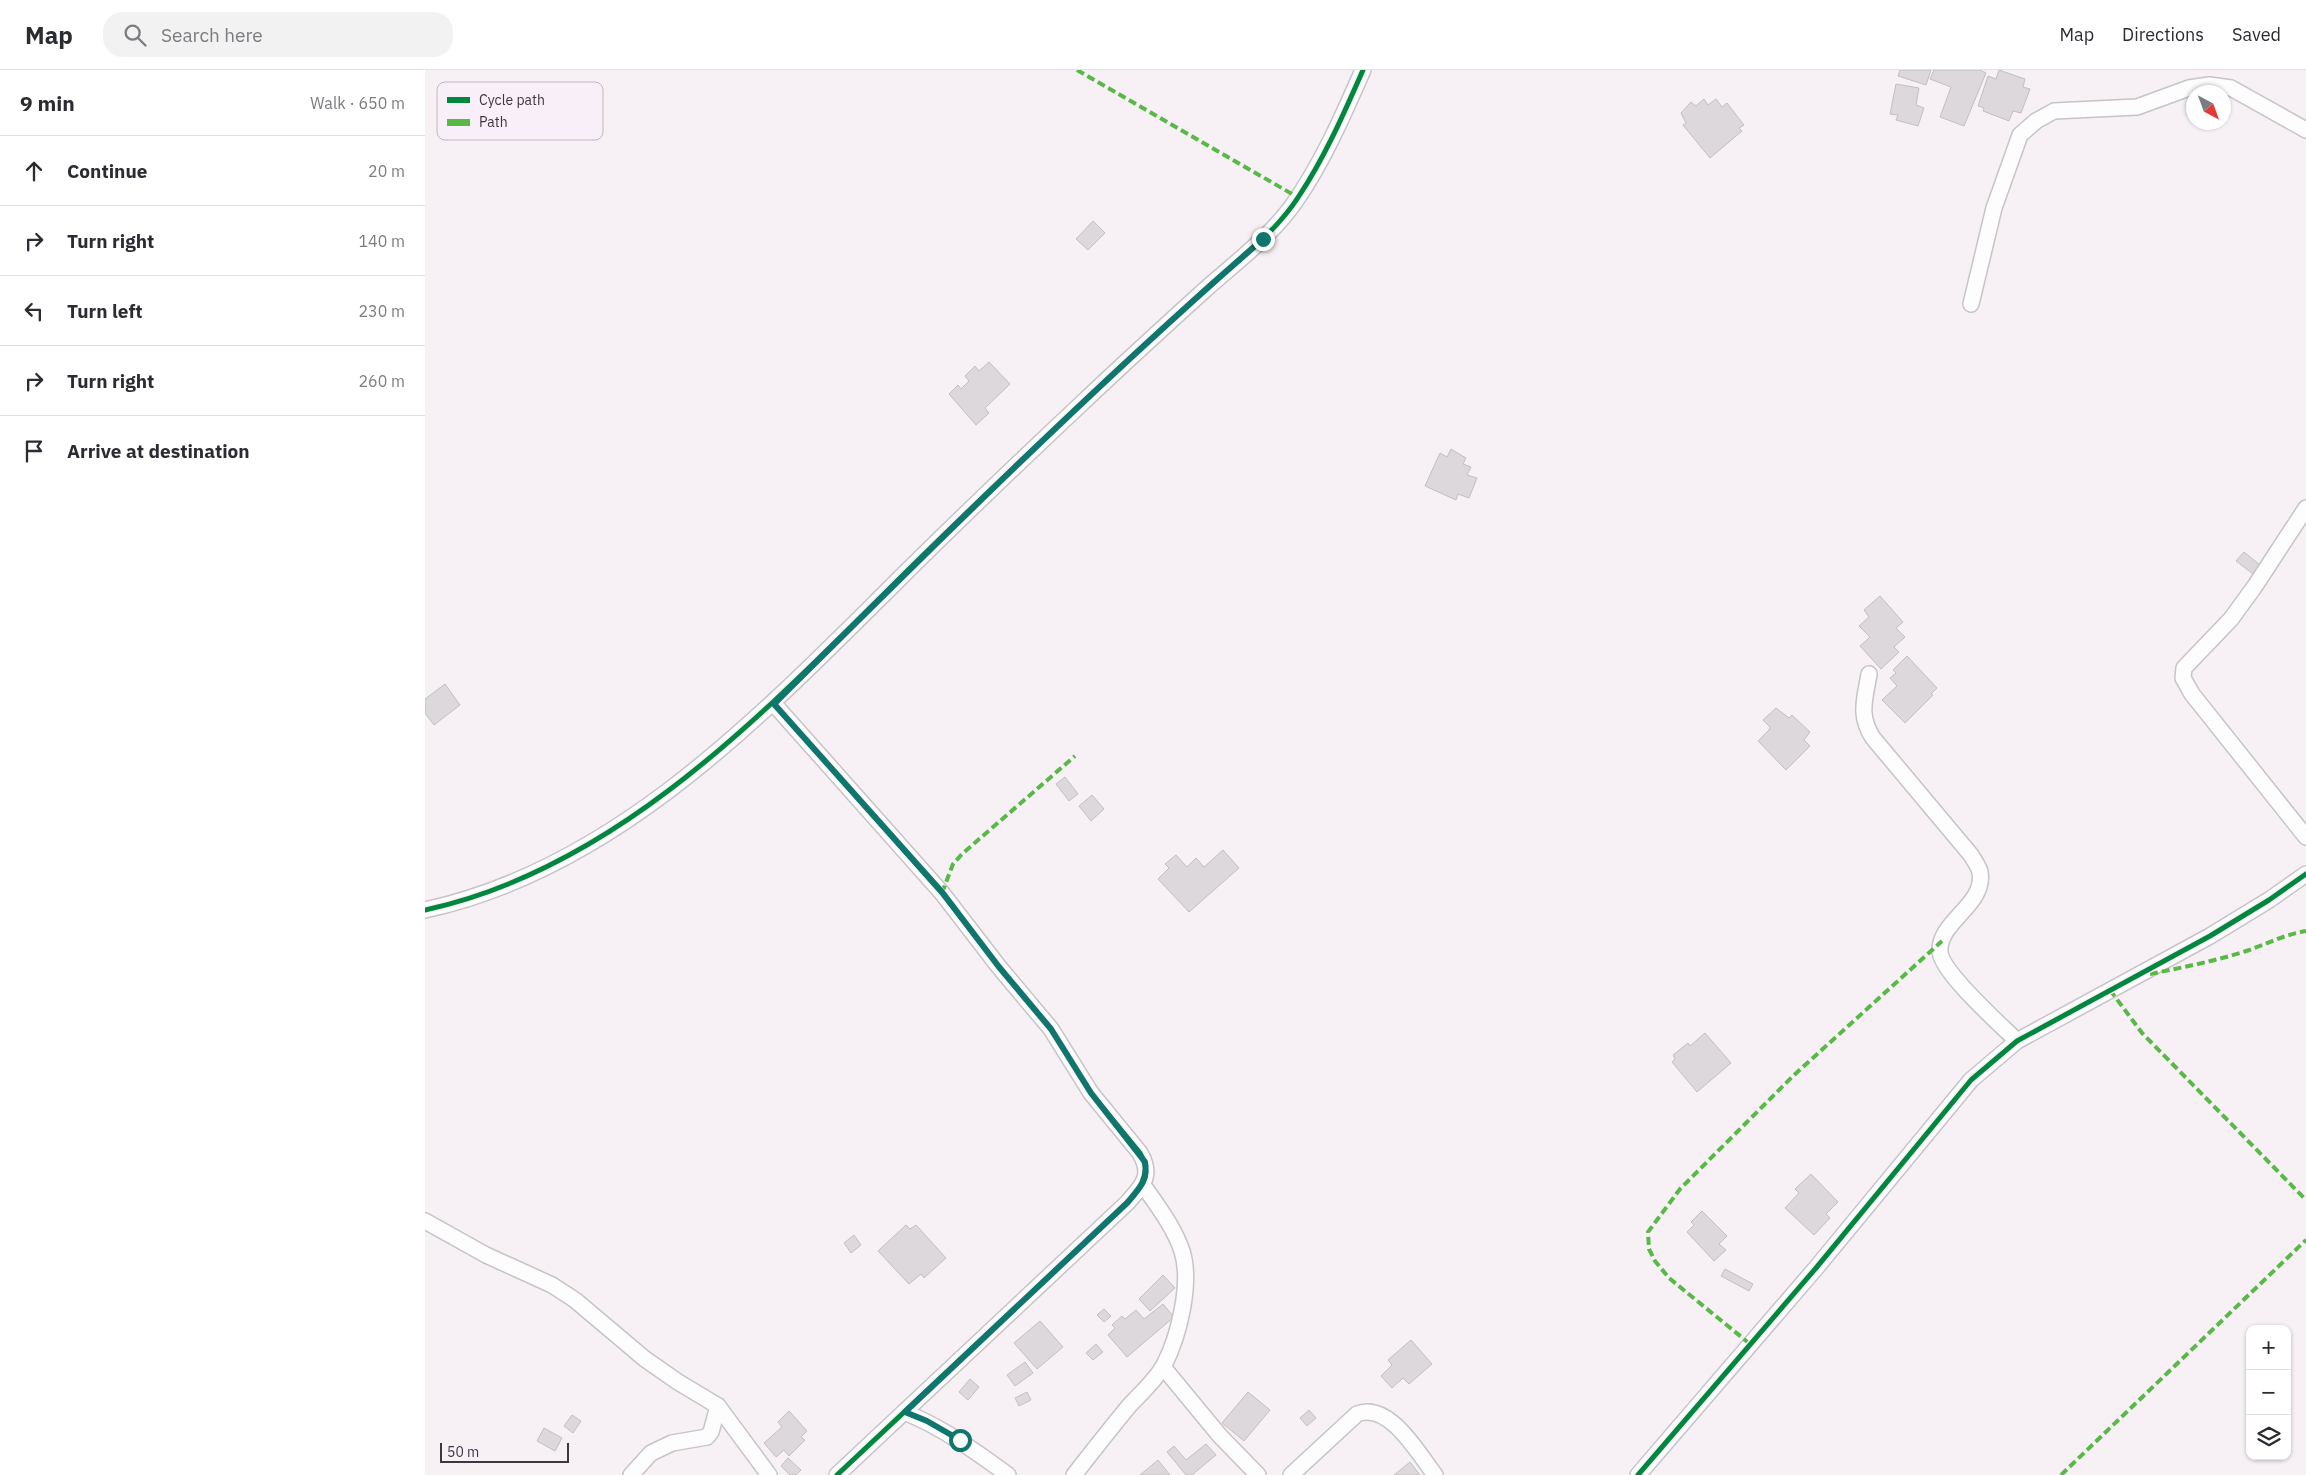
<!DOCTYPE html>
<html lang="en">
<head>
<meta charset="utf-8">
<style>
  body { margin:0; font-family:"IBM Plex Sans",sans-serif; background:#f2f2f3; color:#2b2b33 }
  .controls { position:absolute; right:15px; bottom:15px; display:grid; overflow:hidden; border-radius:10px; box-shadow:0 1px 4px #0004 }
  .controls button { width:45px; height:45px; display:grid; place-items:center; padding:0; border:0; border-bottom:1px solid #e1e1e2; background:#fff; color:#2b2b33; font:25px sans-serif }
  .compass { position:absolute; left:1761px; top:15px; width:45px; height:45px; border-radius:50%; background:#fff; box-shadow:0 1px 4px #0004; rotate:139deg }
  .scale { position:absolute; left:15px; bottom:12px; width:129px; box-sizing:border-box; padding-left:5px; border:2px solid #3c383c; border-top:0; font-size:14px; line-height:18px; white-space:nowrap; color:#3c383c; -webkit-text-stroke:4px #f9eff8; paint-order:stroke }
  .stop { position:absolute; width:15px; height:15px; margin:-11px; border:4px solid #0f766e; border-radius:50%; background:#fff }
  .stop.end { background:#0f766e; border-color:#fff; box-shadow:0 1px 5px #0008 }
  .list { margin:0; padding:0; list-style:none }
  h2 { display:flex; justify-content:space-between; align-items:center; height:65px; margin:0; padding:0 20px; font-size:21px }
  h2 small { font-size:16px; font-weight:400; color:#7c7c81 }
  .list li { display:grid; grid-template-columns:32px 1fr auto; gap:15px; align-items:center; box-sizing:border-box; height:70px; padding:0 20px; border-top:1px solid #e1e1e2 }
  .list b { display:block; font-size:19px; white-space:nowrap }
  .list em { font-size:16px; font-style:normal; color:#7c7c81 }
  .icon { flex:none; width:28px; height:28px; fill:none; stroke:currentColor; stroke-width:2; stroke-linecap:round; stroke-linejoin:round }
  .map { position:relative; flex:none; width:1881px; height:1405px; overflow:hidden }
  header { display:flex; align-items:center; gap:30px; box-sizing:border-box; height:70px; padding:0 25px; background:#fff; border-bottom:1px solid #e1e1e2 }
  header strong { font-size:24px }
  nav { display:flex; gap:28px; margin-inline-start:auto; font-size:18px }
  .search { width:350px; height:45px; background:#f2f2f3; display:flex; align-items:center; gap:12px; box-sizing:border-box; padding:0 18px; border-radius:20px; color:#7c7c81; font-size:19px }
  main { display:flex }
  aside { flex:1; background:#fff }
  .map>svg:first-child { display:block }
</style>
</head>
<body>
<header>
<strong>Map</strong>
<div class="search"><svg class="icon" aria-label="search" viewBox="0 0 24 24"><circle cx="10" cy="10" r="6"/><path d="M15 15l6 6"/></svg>Search here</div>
<nav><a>Map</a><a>Directions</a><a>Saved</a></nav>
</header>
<main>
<aside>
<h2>9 min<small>Walk · 650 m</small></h2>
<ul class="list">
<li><svg class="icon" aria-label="ahead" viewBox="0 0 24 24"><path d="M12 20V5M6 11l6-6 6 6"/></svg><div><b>Continue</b></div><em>20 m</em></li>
<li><svg class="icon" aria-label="right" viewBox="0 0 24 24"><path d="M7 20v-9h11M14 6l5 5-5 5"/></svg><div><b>Turn right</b></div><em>140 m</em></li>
<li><svg class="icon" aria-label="left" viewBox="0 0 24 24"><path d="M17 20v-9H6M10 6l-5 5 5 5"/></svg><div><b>Turn left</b></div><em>230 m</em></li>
<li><svg class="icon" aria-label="right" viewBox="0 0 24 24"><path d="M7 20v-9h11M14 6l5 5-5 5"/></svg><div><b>Turn right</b></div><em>260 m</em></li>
<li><svg class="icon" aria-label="arrive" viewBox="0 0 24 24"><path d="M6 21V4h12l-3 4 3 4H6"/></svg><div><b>Arrive at destination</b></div></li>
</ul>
</aside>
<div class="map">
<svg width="1881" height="1405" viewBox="0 0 1881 1405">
  <rect width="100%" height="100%" fill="#f7f1f6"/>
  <g fill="#dcd8dc" stroke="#c2bec2">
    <path d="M 1475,0 L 1506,0 L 1501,15 L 1473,6 Z"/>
    <path d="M 1509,0 L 1555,0 L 1561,3 L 1539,56 L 1515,47 L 1526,17 L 1505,9 Z"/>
    <path d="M 1574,0 L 1600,9 L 1598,17 L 1605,19 L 1596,43 L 1588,41 L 1584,51 L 1558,41 L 1559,38 L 1553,36 L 1563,6 L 1571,9 Z"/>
    <path d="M 1471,14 L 1494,18 L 1491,35 L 1499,38 L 1493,56 L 1471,50 L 1473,45 L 1465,44 Z"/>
    <path d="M 1279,29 L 1283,35 L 1291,29 L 1297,37 L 1302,33 L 1319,55 L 1314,58 L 1317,61 L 1285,88 L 1258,55 L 1261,53 L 1256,43 L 1266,32 L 1271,36 Z"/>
    <path d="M 668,151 L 680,163 L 663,180 L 651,169 Z"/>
    <path d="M 564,292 L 585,314 L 560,338 L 564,343 L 551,355 L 524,324 L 533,315 L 536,319 L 544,311 L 540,306 L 550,296 L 554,301 Z"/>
    <path d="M 1026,379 L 1041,388 L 1038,394 L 1046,397 L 1042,405 L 1052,408 L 1044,428 L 1033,424 L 1031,430 L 1000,416 L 1015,383 L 1022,387 Z"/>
    <path d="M 1819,482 L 1835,495 L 1828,504 L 1811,491 Z"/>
    <path d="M 1455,526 L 1478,552 L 1471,558 L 1480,567 L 1469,577 L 1474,582 L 1456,599 L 1435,576 L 1445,567 L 1434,556 L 1444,547 L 1439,540 Z"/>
    <path d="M 1482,586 L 1512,618 L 1506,624 L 1508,625 L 1480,653 L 1457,630 L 1472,616 L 1465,608 L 1471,603 L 1468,600 Z"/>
    <path d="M 20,614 L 35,635 L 9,655 L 0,643 L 0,629 Z"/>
    <path d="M 1351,638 L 1364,648 L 1367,645 L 1385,662 L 1379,670 L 1385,676 L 1361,700 L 1333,671 L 1344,660 L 1345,657 L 1338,650 Z"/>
    <path d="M 640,707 L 653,724 L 644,731 L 631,714 Z"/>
    <path d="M 667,725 L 679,739 L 666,751 L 654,736 Z"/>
    <path d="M 798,780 L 814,798 L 764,842 L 733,809 L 744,798 L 740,794 L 751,785 L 762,797 L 771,788 L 779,797 Z"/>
    <path d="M 1280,963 L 1306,993 L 1272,1022 L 1247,992 L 1250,989 L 1248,985 L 1263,973 L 1265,976 Z"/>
    <path d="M 1386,1104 L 1413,1132 L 1401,1144 L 1405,1148 L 1389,1165 L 1360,1138 L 1374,1123 L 1370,1119 Z"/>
    <path d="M 1277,1141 L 1302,1166 L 1294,1174 L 1301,1180 L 1289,1191 L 1262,1162 L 1269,1155 L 1266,1152 Z"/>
    <path d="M 481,1155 L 485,1159 L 491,1155 L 521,1188 L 499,1208 L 496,1204 L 484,1214 L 453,1181 Z"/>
    <path d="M 429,1165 L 436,1175 L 426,1183 L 419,1173 Z"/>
    <path d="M 1300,1199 L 1328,1214 L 1324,1221 L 1296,1206 Z"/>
    <path d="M 738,1205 L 750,1218 L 725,1241 L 714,1229 Z"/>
    <path d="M 738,1234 L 749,1247 L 702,1287 L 683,1265 L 690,1258 L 687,1255 L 697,1246 L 700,1249 L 711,1240 L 719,1249 Z"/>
    <path d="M 679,1239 L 686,1246 L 679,1252 L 672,1245 Z"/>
    <path d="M 615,1251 L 638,1277 L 612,1299 L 589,1273 Z"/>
    <path d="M 986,1270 L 1007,1294 L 984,1314 L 978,1308 L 967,1318 L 956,1306 L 967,1295 L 963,1290 Z"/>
    <path d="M 671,1274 L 678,1282 L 668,1290 L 661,1283 Z"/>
    <path d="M 600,1292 L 608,1303 L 590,1316 L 582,1305 Z"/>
    <path d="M 545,1309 L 554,1317 L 543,1330 L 534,1322 Z"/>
    <path d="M 602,1322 L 606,1330 L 594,1336 L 590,1328 Z"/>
    <path d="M 823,1322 L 845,1340 L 819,1371 L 797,1353 Z"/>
    <path d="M 884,1340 L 891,1348 L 882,1356 L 875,1348 Z"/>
    <path d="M 364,1341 L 382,1361 L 376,1367 L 380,1370 L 364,1386 L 359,1380 L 351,1387 L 339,1373 L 357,1357 L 353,1352 Z"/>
    <path d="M 147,1345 L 156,1351 L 148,1363 L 139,1356 Z"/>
    <path d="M 119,1358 L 137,1368 L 130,1381 L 112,1371 Z"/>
    <path d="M 781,1374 L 791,1385 L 767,1405 L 761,1405 L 742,1382 L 749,1376 L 761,1390 Z"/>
    <path d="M 363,1388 L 376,1400 L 371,1405 L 365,1405 L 356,1396 Z"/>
    <path d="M 733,1390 L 745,1405 L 715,1405 Z"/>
    <path d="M 985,1392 L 995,1405 L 969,1405 Z"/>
  </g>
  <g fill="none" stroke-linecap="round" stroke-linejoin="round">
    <g stroke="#c7c3c7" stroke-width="18">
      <g id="minor">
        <path d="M 1546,234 L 1569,138 L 1595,65 L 1611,51 L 1629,41 L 1712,37 L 1764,18 L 1784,15 L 1806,18 L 1881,60"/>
        <path d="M 1881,438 L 1830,516 L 1806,549 L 1759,598 L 1758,608 L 1767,624 L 1881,767"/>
        <path d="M 1444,604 C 1440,629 1433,645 1448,668 L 1546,785 C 1549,790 1554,797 1555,802 C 1561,835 1513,851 1515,882 C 1517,903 1576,955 1592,971"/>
        <path d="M 349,634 L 517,823 L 574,897 L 626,959 L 666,1023 L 715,1083 C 728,1106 718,1115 702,1133 L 412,1405"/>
        <path d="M 0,840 C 186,800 330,652 460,523 C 524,459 589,397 655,335 C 697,295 740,256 783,217 C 815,189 851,162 874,126 C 900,87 919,43 938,0"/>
        <path d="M 0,1151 L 61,1185 L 127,1215 L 150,1230 L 220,1289 L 253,1312 L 293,1336 L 344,1405"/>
        <path d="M 738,1297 L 795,1366 L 833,1405"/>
        <path d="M 479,1342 C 517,1357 550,1381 583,1405"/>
        <path d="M 206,1405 L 226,1383 L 247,1373 L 282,1367 L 286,1362 L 293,1336"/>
        <path d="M 649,1405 C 667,1382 685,1359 704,1336 C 715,1324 731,1310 739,1295 C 754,1266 767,1213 757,1181 C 749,1157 732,1135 718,1115"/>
        <path d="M 866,1405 L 932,1344 C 964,1331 993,1383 1010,1405"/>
        <path d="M 1213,1405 L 1391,1198 L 1546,1010 L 1592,971 L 1785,866 L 1844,830 L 1881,804"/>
      </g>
    </g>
    <use href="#minor" stroke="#fefdfe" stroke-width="15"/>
    <g stroke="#58b947" stroke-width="4" stroke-dasharray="8 4" stroke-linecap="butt">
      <path d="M 652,0 L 874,128"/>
      <path d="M 517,823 L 528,794 L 537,784 L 650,686"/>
      <path d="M 1725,904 C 1755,898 1785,892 1815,883 C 1838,876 1857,865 1881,861"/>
      <path d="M 1685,920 L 1717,963 L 1881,1130"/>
      <path d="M 1325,1274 L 1244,1208 L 1230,1191 L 1224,1179 L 1223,1162 L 1255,1119 L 1368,1006 L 1517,871"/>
      <path d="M 1636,1405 L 1881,1170"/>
    </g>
    <g stroke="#f9eff8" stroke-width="8">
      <g id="cycleway">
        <path d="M 349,634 L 517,823 L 574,897 L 626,959 L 666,1023 L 715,1083 C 728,1106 718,1115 702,1133 L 412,1405"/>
        <path d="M 0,840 C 186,800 330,652 460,523 C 524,459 589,397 655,335 C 697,295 740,256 783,217 C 815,189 851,162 874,126 C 900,87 919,43 938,0"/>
        <path d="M 1213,1405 L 1391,1198 L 1546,1010 L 1592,971 L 1785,866 L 1844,830 L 1881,804"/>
      </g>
    </g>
    <use href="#cycleway" stroke="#00873e" stroke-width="5"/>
  </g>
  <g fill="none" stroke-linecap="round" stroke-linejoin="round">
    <path stroke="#0f766e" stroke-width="6" d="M 535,1370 L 502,1351 L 480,1342 L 702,1133 C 714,1119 723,1110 720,1092 L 666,1023 L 626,959 L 574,897 L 517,822 L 349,634 C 509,475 668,317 838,169"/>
  </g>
  <rect x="12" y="12" width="166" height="58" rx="8" fill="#f9eff8" stroke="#c0b8c0" stroke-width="1"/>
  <rect x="22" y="27" width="23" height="6" fill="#00873e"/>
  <rect x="22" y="49" width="23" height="7" fill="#58b947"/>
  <g font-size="14" fill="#3c383c">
    <text x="54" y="35">Cycle path</text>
    <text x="54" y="57">Path</text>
  </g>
</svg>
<div class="controls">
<button>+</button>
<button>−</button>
<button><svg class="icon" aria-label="layers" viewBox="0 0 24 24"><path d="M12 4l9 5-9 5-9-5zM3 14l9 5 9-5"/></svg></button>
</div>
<svg class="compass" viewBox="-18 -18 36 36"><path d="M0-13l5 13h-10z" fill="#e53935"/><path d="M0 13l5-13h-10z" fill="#7c7c81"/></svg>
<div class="scale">50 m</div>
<div class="stop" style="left:535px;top:1370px"></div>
<div class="stop end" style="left:838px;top:169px"></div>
</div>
</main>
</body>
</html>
